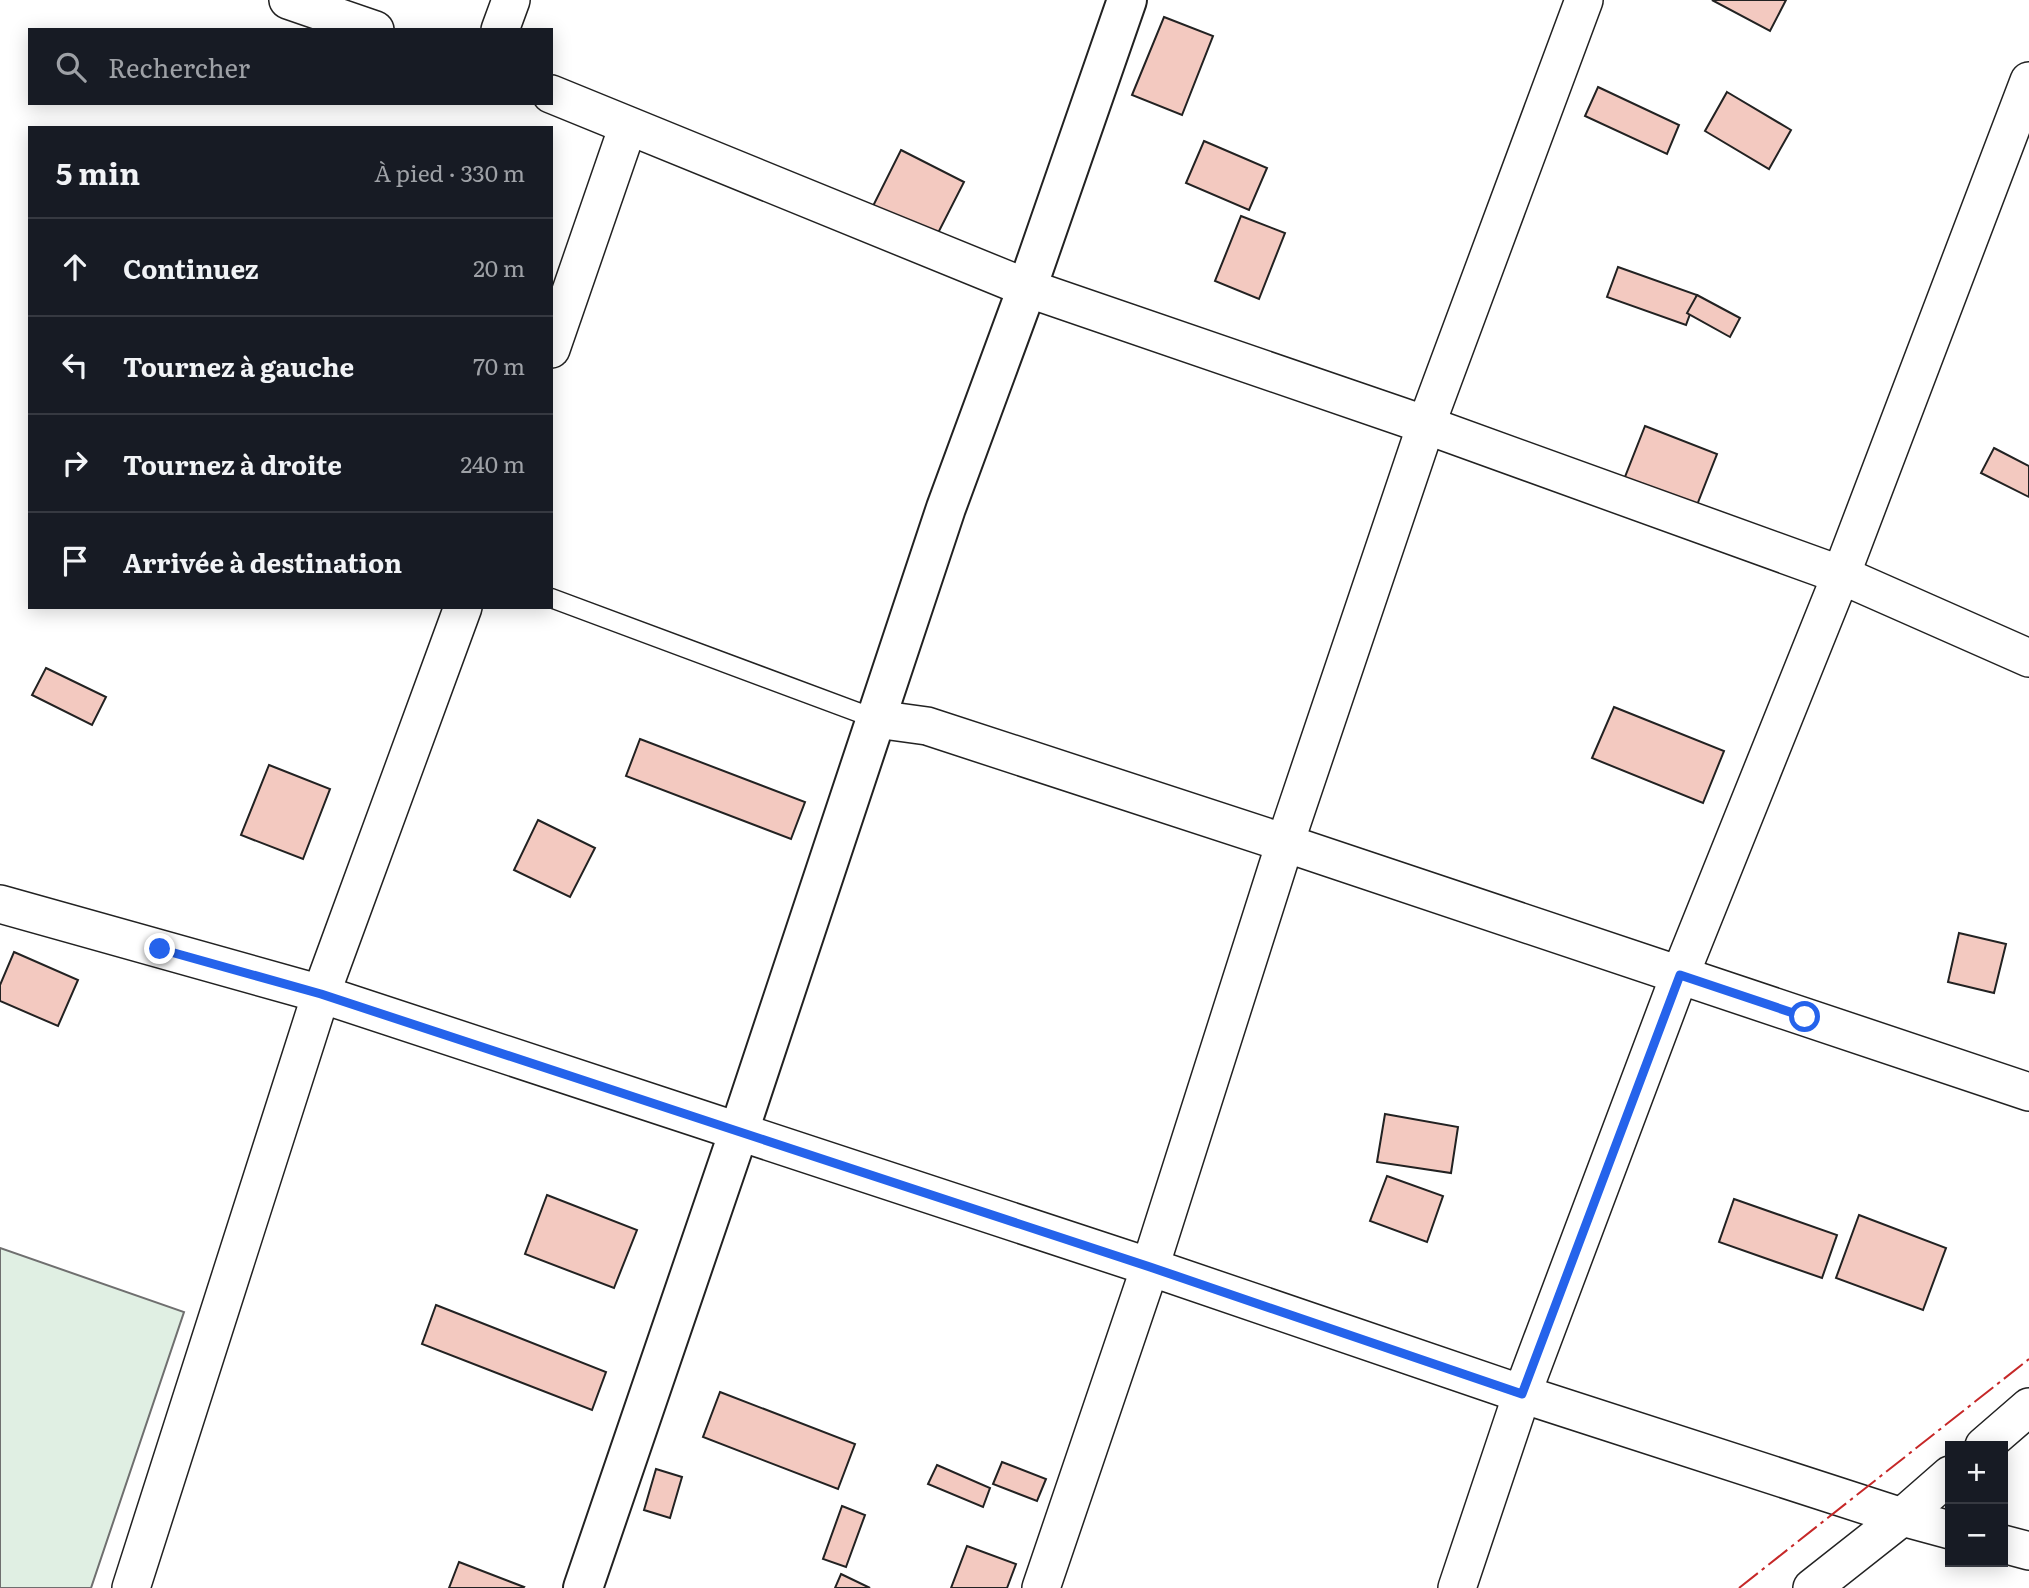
<!DOCTYPE html>
<html lang="fr">
<head>
<meta charset="utf-8">
<style>
  body { margin:0; font-family:Literata,serif; background:#20242c; color:#f1f3f6 }
  .controls { position:absolute; right:21px; bottom:21px; display:grid; overflow:hidden; border-radius:0px; box-shadow:0 4px 18px #0003 }
  .controls button { width:63px; height:63px; display:grid; place-items:center; padding:0; border:0; border-bottom:2px solid #363941; background:#171b24; color:#f1f3f6; font:35px sans-serif }
  .stop { position:absolute; width:21px; height:21px; margin:-16px; border:5px solid #2563eb; border-radius:50%; background:#fff }
  .stop.end { background:#2563eb; border-color:#fff; box-shadow:0 2px 7px #0008 }
  .list { margin:0; padding:0; list-style:none }
  h2 { display:flex; justify-content:space-between; align-items:center; height:91px; margin:0; padding:0 28px; font-size:30px }
  h2 small { font-size:23px; font-weight:400; color:#9ea1a6 }
  .list li { display:grid; grid-template-columns:46px 1fr auto; gap:21px; align-items:center; box-sizing:border-box; height:98px; padding:0 28px; border-top:2px solid #363941 }
  .list b { display:block; font-size:26px; white-space:nowrap }
  .list em { font-size:23px; font-style:normal; color:#9ea1a6 }
  .icon { flex:none; width:38px; height:38px; fill:none; stroke:currentColor; stroke-width:2; stroke-linecap:round; stroke-linejoin:round }
  .map { position:relative; flex:none; width:2029px; height:1588px; overflow:hidden }
  .search { position:absolute; background:#171b24; box-shadow:0 4px 18px #0003; left:28px; top:28px; width:525px; height:77px; display:flex; align-items:center; gap:18px; box-sizing:border-box; padding:0 24px; border-radius:0px; color:#9ea1a6; font-size:26px }
  .panel { position:absolute; background:#171b24; box-shadow:0 4px 18px #0003; left:28px; top:126px; width:525px; height:483px; border-radius:0px }
  .map>svg:first-child { display:block }
</style>
</head>
<body>
<div class="map">
<svg width="2029" height="1588" viewBox="0 0 2029 1588">
  <rect width="100%" height="100%" fill="#fff"/>
  <path fill="#e0efe3" stroke="#6f6f6f" stroke-width="2" d="M 0,1248 L 184,1312 L 91,1588 L 0,1588 Z"/>
  <g fill="#f3c9c0" stroke="#222" stroke-width="2">
    <path d="M 1712,0 L 1786,0 L 1770,31 Z"/>
    <path d="M 1164,17 L 1213,36 L 1182,115 L 1132,95 Z"/>
    <path d="M 1598,87 L 1679,125 L 1667,154 L 1585,116 Z"/>
    <path d="M 1727,92 L 1791,130 L 1769,169 L 1705,131 Z"/>
    <path d="M 1204,141 L 1267,168 L 1249,210 L 1186,183 Z"/>
    <path d="M 901,150 L 964,182 L 935,239 L 872,208 Z"/>
    <path d="M 1241,216 L 1285,233 L 1259,299 L 1215,281 Z"/>
    <path d="M 1618,267 L 1697,295 L 1686,325 L 1607,297 Z"/>
    <path d="M 1697,295 L 1740,318 L 1730,337 L 1687,313 Z"/>
    <path d="M 1645,426 L 1717,454 L 1695,510 L 1623,482 Z"/>
    <path d="M 1994,448 L 2029,466 L 2029,497 L 1981,473 Z"/>
    <path d="M 46,668 L 106,697 L 92,725 L 32,695 Z"/>
    <path d="M 1614,707 L 1724,751 L 1703,803 L 1592,758 Z"/>
    <path d="M 640,739 L 805,802 L 791,839 L 626,776 Z"/>
    <path d="M 269,765 L 330,789 L 303,859 L 241,835 Z"/>
    <path d="M 538,820 L 595,848 L 570,897 L 514,870 Z"/>
    <path d="M 1959,933 L 2006,944 L 1994,993 L 1948,982 Z"/>
    <path d="M 14,952 L 78,980 L 58,1026 L 0,1001 L 0,985 Z"/>
    <path d="M 1385,1114 L 1458,1127 L 1451,1173 L 1377,1162 Z"/>
    <path d="M 1387,1176 L 1443,1196 L 1427,1242 L 1370,1221 Z"/>
    <path d="M 547,1195 L 637,1230 L 614,1288 L 525,1254 Z"/>
    <path d="M 1734,1199 L 1837,1235 L 1822,1278 L 1719,1242 Z"/>
    <path d="M 1859,1215 L 1946,1248 L 1923,1310 L 1836,1278 Z"/>
    <path d="M 436,1305 L 606,1372 L 592,1410 L 422,1344 Z"/>
    <path d="M 720,1392 L 855,1444 L 838,1489 L 703,1437 Z"/>
    <path d="M 1002,1462 L 1046,1479 L 1037,1501 L 993,1484 Z"/>
    <path d="M 937,1465 L 990,1488 L 983,1507 L 928,1484 Z"/>
    <path d="M 656,1469 L 682,1477 L 670,1518 L 644,1510 Z"/>
    <path d="M 842,1506 L 865,1515 L 846,1567 L 823,1559 Z"/>
    <path d="M 967,1546 L 1016,1564 L 1007,1588 L 951,1588 Z"/>
    <path d="M 459,1562 L 524,1587 L 523,1588 L 449,1588 Z"/>
    <path d="M 841,1574 L 870,1588 L 835,1588 Z"/>
  </g>
  <g fill="none" stroke-linecap="round" stroke-linejoin="round">
    <g stroke="#222" stroke-width="21">
      <path id="lane" d="M 551,598 L 876,719"/>
    </g>
    <g stroke="#222" stroke-width="40">
      <g id="street">
        <path d="M 288,0 L 375,30"/>
        <path d="M 500,30 L 511,0"/>
        <path d="M 551,94 L 1027,288 L 1426,425 L 1841,575 L 2029,658"/>
        <path d="M 551,349 L 628,126"/>
        <path d="M 876,719 L 927,726 L 1285,843 L 2029,1092"/>
        <path d="M 0,904 L 321,994 L 1150,1267 L 1522,1394 L 1902,1517 L 1950,1530"/>
        <path d="M 1984,1446 L 2029,1407"/>
        <path d="M 2003,1544 L 2029,1551"/>
        <path d="M 131,1588 L 321,994 L 463,607"/>
        <path d="M 1041,1588 L 1150,1267 L 1285,843 L 1426,425 L 1584,0"/>
        <path d="M 1457,1588 L 1522,1394 L 1674,990 L 1841,575 L 2029,81"/>
        <path d="M 1812,1588 L 1902,1517 L 1950,1475"/>
      </g>
    </g>
    <g stroke="#222" stroke-width="42">
      <path id="secondary" d="M 583,1588 L 739,1131 L 946,508 L 1027,288 L 1127,0"/>
    </g>
    <use href="#lane" stroke="#fff" stroke-width="18"/>
    <use href="#street" stroke="#fff" stroke-width="37"/>
    <use href="#secondary" stroke="#fff" stroke-width="38"/>
    <path stroke="#c62828" stroke-width="2" stroke-dasharray="24 5 3.5 5" stroke-linecap="butt" d="M 1739,1588 L 2029,1359"/>
  </g>
  <g fill="none" stroke-linecap="round" stroke-linejoin="round">
    <path stroke="#2563eb" stroke-width="9" d="M 160,949 L 321,994 L 1150,1267 L 1522,1394 L 1680,975 L 1805,1017"/>
  </g>
</svg>
<div class="controls">
<button>+</button>
<button>−</button>
</div>
<div class="stop" style="left:1805px;top:1017px"></div>
<div class="stop end" style="left:160px;top:949px"></div>
<div class="search"><svg class="icon" aria-label="search" viewBox="0 0 24 24"><circle cx="10" cy="10" r="6"/><path d="M15 15l6 6"/></svg>Rechercher</div>
<section class="panel">
<h2>5 min<small>À pied · 330 m</small></h2>
<ul class="list">
<li><svg class="icon" aria-label="ahead" viewBox="0 0 24 24"><path d="M12 20V5M6 11l6-6 6 6"/></svg><div><b>Continuez</b></div><em>20 m</em></li>
<li><svg class="icon" aria-label="left" viewBox="0 0 24 24"><path d="M17 20v-9H6M10 6l-5 5 5 5"/></svg><div><b>Tournez à gauche</b></div><em>70 m</em></li>
<li><svg class="icon" aria-label="right" viewBox="0 0 24 24"><path d="M7 20v-9h11M14 6l5 5-5 5"/></svg><div><b>Tournez à droite</b></div><em>240 m</em></li>
<li><svg class="icon" aria-label="arrive" viewBox="0 0 24 24"><path d="M6 21V4h12l-3 4 3 4H6"/></svg><div><b>Arrivée à destination</b></div></li>
</ul>
</section>
</div>
</body>
</html>
